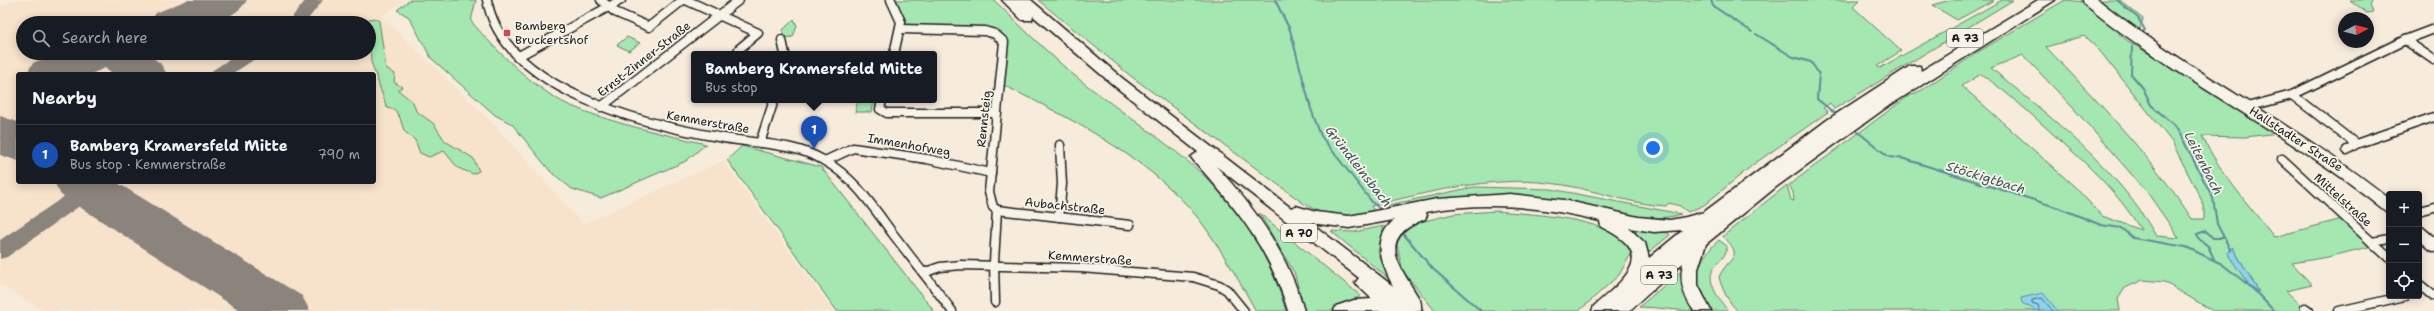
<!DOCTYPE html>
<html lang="en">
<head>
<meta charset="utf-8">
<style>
  body { margin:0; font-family:"Shantell Sans",sans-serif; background:#20242c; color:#f1f3f6 }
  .controls { position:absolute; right:12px; bottom:12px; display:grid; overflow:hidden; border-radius:4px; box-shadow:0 2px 10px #0003 }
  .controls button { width:36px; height:36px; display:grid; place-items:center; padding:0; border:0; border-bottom:1px solid #363941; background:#171b24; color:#f1f3f6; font:20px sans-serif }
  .compass { position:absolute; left:2338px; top:12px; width:36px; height:36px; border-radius:50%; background:#171b24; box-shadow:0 2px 10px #0003; rotate:83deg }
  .you { position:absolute; left:1653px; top:148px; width:14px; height:14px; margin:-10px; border:3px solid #fff; border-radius:50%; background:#1a73e8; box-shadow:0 0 0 6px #1a73e833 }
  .badge { display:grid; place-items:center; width:26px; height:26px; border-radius:50%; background:#2563eb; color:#fff; font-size:13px; font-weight:700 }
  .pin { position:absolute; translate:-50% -33px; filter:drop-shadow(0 1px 2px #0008) }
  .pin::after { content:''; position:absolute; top:21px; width:14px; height:12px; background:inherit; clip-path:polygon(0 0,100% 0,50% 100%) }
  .popup { position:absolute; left:691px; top:51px; width:246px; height:52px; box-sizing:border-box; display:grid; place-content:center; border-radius:4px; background:#171b24; filter:drop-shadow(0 1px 3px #0005); font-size:13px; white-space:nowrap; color:#9ea1a6 }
  .popup b { font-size:15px; color:#f1f3f6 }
  .popup::after { content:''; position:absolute; left:50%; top:100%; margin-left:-8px; border:8px solid transparent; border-top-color:#171b24 }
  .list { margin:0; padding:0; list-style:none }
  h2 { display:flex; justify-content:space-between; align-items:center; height:52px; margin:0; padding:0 16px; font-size:17px }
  h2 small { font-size:13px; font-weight:400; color:#9ea1a6 }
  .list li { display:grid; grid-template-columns:26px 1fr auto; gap:12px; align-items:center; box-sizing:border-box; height:60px; padding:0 16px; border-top:1px solid #363941 }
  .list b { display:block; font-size:15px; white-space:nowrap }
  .list p { margin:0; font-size:13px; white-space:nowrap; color:#9ea1a6 }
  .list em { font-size:13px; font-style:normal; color:#9ea1a6 }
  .icon { flex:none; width:22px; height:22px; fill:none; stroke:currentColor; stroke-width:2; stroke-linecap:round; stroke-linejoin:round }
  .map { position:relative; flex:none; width:2434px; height:311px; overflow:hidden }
  .search { position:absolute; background:#171b24; box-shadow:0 2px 10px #0003; left:16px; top:16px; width:360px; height:44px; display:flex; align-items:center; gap:10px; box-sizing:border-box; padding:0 14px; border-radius:22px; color:#9ea1a6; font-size:15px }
  .panel { position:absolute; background:#171b24; box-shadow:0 2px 10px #0003; left:16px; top:72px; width:360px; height:112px; border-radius:4px }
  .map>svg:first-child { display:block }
</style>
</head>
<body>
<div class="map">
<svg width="2434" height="311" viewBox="0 0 2434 311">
  <rect width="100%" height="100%" fill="#f7ebdb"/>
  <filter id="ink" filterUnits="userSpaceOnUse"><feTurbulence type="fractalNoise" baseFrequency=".025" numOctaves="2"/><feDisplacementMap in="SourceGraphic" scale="8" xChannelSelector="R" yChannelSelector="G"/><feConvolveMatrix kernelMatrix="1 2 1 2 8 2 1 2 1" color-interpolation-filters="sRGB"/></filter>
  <g filter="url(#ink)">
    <path fill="#f7e2cb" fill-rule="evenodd" d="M 15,0 L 405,0 L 381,16 L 495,126 L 583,224 L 723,161 L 833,311 L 44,311 L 0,284 L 0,7 ZM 23,23 L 369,23 L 369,53 L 23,53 ZM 18,74 L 374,74 L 374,182 L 18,182 Z"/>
    <g fill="#a4e7b1" stroke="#608266" fill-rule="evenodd">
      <path d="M 410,0 L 476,0 L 471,21 C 493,48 537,91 569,105 C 613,124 660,133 706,144 L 686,161 L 601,198 L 572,189 L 550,171 L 512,124 L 495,115 L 431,58 L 409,17 L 397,10 Z"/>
      <path d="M 895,0 L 994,0 C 1018,24 1043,48 1069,71 C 1123,116 1188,152 1233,206 C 1258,235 1275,274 1286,311 L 1256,311 C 1241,284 1225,256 1207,230 C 1162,165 1073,119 1003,85 L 1001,35 L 910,28 Z"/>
      <path d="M 1038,0 L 1860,0 L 1853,7 L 1901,51 L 1877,66 L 1880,68 L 2002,0 L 2013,0 L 1834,109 L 1830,103 L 1823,108 L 1828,112 L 1754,164 L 1704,205 L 1688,212 L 1680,206 L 1669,203 L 1666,206 C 1626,204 1589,187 1549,183 C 1492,176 1427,192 1371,206 L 1376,214 C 1346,219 1329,219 1303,203 L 1132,77 Z"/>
      <path d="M 1951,0 L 1994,0 L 1957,20 L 1932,5 Z"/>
      <path d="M 2065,0 L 2085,2 L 2120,31 L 2119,34 L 2128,41 L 2279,133 L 2245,137 L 2202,136 C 2220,173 2248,204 2274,237 L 2342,219 L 2372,246 L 2328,257 L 2292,263 L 2312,285 L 2286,291 L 2307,311 L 2213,311 L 2164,282 L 2143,280 L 2125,288 L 2118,299 L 2120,311 L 1738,311 C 1728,302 1722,289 1719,277 C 1728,256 1746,259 1723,236 L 1787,185 L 1791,200 L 1794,201 L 1793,192 L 1789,185 L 1907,97 L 1922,90 L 1978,52 ZM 2084,36 L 2099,50 L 2172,142 L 2204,205 L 2204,219 L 2192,219 C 2152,157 2097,101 2046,47 ZM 2023,55 L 2075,110 L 2147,192 L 2179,238 L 2156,236 C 2117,167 2051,118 1991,68 ZM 1981,74 C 2007,92 2031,114 2054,135 C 2087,164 2118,192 2141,230 L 2102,216 L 2075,187 L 1962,86 ZM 2233,248 L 2255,285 L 2258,291 L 2249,285 L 2229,256 Z"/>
      <path d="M 2095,0 L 2120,0 L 2143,19 L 2140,29 L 2131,29 Z"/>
      <path d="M 2350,0 L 2373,0 L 2370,6 L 2373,12 L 2367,13 Z"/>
      <path d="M 374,18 L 379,21 L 386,68 L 395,74 L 394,82 L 402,87 L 398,90 L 413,102 L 416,111 L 434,124 L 445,141 L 473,158 L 479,171 L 473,174 L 458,168 L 444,151 L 429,157 L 420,153 L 415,140 L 404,131 L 400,118 L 395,110 L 387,108 L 371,62 L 369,23 L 367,23 L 366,20 Z"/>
      <path d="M 794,19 L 797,26 L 793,37 L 783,38 L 783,30 Z"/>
      <path d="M 627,37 L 640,43 L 629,51 L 617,45 Z"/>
      <path d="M 858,100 L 874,100 L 872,112 L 855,112 Z"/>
      <path d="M 742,146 L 821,167 L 934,311 L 837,311 L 727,160 Z"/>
      <path d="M 1474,187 L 1551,189 L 1681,214 C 1648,227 1579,201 1541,197 C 1489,192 1441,198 1390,210 L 1388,205 Z"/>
      <path d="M 1496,211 C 1530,214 1593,217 1621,238 C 1625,241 1629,248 1632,252 L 1619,275 L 1579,311 L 1435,311 L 1403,271 L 1396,241 L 1408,225 L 1453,214 Z"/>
      <path d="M 1259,213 L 1361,296 L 1332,311 L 1305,311 L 1294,272 Z"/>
      <path d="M 1624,225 L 1668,233 L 1670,235 L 1649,252 L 1646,251 L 1637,234 Z"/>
      <path d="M 1384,226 L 1378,252 L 1389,279 L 1331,231 L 1354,232 Z"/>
      <path d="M 1719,240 L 1727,246 C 1726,256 1722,258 1716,265 C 1703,279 1719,299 1728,311 L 1711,311 C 1691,280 1692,266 1719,240 Z"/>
      <path d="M 1680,272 L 1697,311 C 1677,311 1659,307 1639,307 Z"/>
    </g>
    <g fill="#8dd3ef" stroke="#608a9b">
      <path d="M 2233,247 L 2235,252 L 2259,292 L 2249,285 L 2229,256 L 2228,251 Z"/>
      <path d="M 2043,293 L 2058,311 L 2037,311 L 2022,303 L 2021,298 Z"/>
    </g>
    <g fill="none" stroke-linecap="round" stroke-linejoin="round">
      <path stroke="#496570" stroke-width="1" d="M 2040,311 L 2038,305 L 2032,303 L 2032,300 L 2042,298 L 2053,311"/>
      <g stroke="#608a9b" stroke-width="2">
        <path d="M 1275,0 L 1290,30 L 1311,109 L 1321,136 L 1372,202 L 1382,211"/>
        <path d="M 1711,0 L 1713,6 L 1752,32"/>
        <path d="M 2117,0 L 2138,18 L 2145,30 L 2141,33"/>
        <path d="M 1756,34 L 1793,57 L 1811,62 L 1819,74 L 1817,99 L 1837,115"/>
        <path d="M 2132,47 L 2131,74 L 2143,88 L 2151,105 L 2175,126 L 2181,136 L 2213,198 L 2217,224 L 2231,251"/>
        <path d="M 1853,128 L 1889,157 L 1905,159 L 2059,208 L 2101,225 L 2121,228 L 2133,238 L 2186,247 L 2222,264 L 2252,288"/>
        <path d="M 1401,231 L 1433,269 L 1481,311"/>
        <path d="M 2214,259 L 2208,246 L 2199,239 L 2197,234 L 2206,231 L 2213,238 L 2223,238"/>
        <path d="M 2252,288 L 2274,311"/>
      </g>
      <g fill="#8a847c" fill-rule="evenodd">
        <path d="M 306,0 L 323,0 L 305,23 L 287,23 Z"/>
        <path d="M 239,53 L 261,53 L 258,57 L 232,74 L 210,74 L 213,70 Z"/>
        <path d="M 68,182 L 88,182 L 91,188 L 109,192 L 112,197 L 109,202 C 99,205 91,202 81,205 L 7,257 L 0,259 L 0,240 L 68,194 L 72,189 Z"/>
      </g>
      <g fill="#8a847c" fill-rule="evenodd">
        <path d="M 187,0 L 247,0 C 228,31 181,23 149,23 L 156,13 Z"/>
        <path d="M 57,53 L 146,53 L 160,63 L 167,74 L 114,74 L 105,68 L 91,74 L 26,74 L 33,63 Z"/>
        <path d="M 0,116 L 18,122 L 18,161 L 0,155 Z"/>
        <path d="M 54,182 L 116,182 L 302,296 L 310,311 L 241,311 L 61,195 Z"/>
      </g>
      <g stroke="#1c1c1c" stroke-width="11">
        <g id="street">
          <path d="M 487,0 C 504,91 646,125 724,138 C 758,144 793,143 823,160 C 854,177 873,207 893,234 C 913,260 933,285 952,311"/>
          <path d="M 601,0 L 615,12 L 649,27 L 683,0"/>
          <path d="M 686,0 L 758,33 L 739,49 L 737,54"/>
          <path d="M 891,0 L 901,22 L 894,54"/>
          <path d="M 901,29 L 985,31 L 995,34 L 1004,42 L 989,192 L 993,207 L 997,210"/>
          <path d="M 782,40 L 785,54"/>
          <path d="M 2405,40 L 2434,60"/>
          <path d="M 517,57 L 621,0"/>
          <path d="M 2292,95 L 2356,144"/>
          <path d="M 882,100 L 880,109 L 887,113 L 997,113"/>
          <path d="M 601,107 L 739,0"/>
          <path d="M 2247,107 L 2292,95 L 2405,40 L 2434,29"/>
          <path d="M 760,143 L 774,100"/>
          <path d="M 2347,150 L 2356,144 L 2434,117"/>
          <path d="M 2282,159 L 2389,258"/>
          <path d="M 825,161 L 853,148 L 927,159 L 991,173"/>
          <path d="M 997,210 L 1130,225"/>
          <path d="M 2419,211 L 2434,207"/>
          <path d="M 1059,217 L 1062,184 L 1060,145"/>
          <path d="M 2372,242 L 2389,239"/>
          <path d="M 923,273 L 940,267 L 961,265 L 1081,268 L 1193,277 L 1219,285 L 1227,290 L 1244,311"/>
          <path d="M 2419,284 L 2434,296"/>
          <path d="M 995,302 L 994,262 L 997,210"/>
          <path d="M 2305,308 L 2309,311"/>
          <path d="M 2339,311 L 2405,296"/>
        </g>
      </g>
      <g stroke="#1c1c1c" stroke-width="15">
        <g id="secondary">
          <path d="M 2089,0 C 2183,77 2294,129 2389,206"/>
          <path d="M 2419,232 L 2434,245"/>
        </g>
      </g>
      <g stroke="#1c1c1c" stroke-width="3">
        <path id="highway" d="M 1002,0 L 1031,0 L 1122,78 L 1291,208 L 1296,206 L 1316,212 L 1349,216 L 1437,199 L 1510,194 L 1564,200 L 1638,217 L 1670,220 L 1686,217 L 1704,212 L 1827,120 L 1910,66 L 1920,66 L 1921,71 L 2038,0 L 2055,0 L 1884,109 L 1776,187 L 1706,244 L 1698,269 L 1698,285 L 1711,311 L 1694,311 C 1683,296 1679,281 1683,263 L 1629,311 L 1592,311 L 1594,306 C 1626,278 1659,254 1601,227 L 1600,221 C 1543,206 1484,201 1425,212 L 1427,215 L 1425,219 C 1374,239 1400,266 1420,300 C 1422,305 1420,307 1422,311 L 1334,311 L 1336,306 L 1354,300 L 1372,299 L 1355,283 L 1359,278 L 1216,166 C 1256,209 1288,254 1304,311 L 1288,311 C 1270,249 1236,208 1194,161 L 1191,157 L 1198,152 L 1112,84 L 1033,16 L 1032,20 L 1022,20 ZM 1394,220 C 1372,239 1381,263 1393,286 L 1311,223 L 1349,228 ZM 1629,228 L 1654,232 L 1683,230 L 1649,258 L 1645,243 Z"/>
      </g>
      <use href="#street" stroke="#f7f3e8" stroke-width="8"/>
      <use href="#secondary" stroke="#f7f3e8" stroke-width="12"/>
      <use href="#highway" fill="#f7f3e8" fill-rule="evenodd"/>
    </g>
  </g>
  <rect fill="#d1495b" stroke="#f7f3e8" stroke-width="1.5" x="503" y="29" width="8" height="8" rx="2"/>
  <g text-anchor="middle" stroke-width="3.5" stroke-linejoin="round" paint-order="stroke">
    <g fill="#f7f3e8" stroke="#5e5c59" stroke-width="1">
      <rect x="1947" y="29" width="36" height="18" rx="3"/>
      <rect x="1281" y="224" width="36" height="18" rx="3"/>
      <rect x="1641" y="266" width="36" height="18" rx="3"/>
    </g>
    <g font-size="11" font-weight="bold" fill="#1c1c1c">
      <text x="1965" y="42">A 73</text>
      <text x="1299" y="237">A 70</text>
      <text x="1659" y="279">A 73</text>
    </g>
    <g font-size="12" fill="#1c1c1c" stroke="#f7f3e8" text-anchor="start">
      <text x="515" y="30">Bamberg<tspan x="515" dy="14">Bruckertshof</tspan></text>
    </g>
    <g font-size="12" fill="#1c1c1c" stroke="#f7f3e8">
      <text transform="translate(644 59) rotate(-38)" y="4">Ernst-Zinner-Straße</text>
      <text transform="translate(984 119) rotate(-84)" y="4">Rennsteig</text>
      <text transform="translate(708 122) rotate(10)" y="4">Kemmerstraße</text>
      <text transform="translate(2296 139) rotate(33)" y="4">Hallstadter Straße</text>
      <text transform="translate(909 145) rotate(10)" y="4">Immenhofweg</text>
      <text transform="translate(2343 200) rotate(42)" y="4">Mittelstraße</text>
      <text transform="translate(1065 206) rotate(6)" y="4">Aubachstraße</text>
      <text transform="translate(1090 258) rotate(4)" y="4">Kemmerstraße</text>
    </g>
    <g font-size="13" font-style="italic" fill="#3e535b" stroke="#f7f3e8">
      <text transform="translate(2204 163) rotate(63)" y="5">Leitenbach</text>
      <text transform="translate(1359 166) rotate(52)" y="5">Gründleinsbach</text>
      <text transform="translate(1986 177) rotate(17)" y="5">Stöckigtbach</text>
    </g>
  </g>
</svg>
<div class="controls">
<button>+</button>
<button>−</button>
<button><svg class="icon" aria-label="locate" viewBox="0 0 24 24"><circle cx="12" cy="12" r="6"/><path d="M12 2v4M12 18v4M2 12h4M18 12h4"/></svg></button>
</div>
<svg class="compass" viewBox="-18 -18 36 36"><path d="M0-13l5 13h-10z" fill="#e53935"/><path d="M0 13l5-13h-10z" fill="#9ea1a6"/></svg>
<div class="you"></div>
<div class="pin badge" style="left:814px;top:149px;background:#1a4fb4">1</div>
<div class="popup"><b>Bamberg Kramersfeld Mitte</b>Bus stop</div>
<div class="search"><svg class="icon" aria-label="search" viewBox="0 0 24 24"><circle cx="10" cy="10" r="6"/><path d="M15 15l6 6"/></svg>Search here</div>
<section class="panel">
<h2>Nearby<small></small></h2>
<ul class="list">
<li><span class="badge" style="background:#1a4fb4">1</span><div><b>Bamberg Kramersfeld Mitte</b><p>Bus stop · Kemmerstraße</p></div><em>790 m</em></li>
</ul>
</section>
</div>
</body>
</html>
